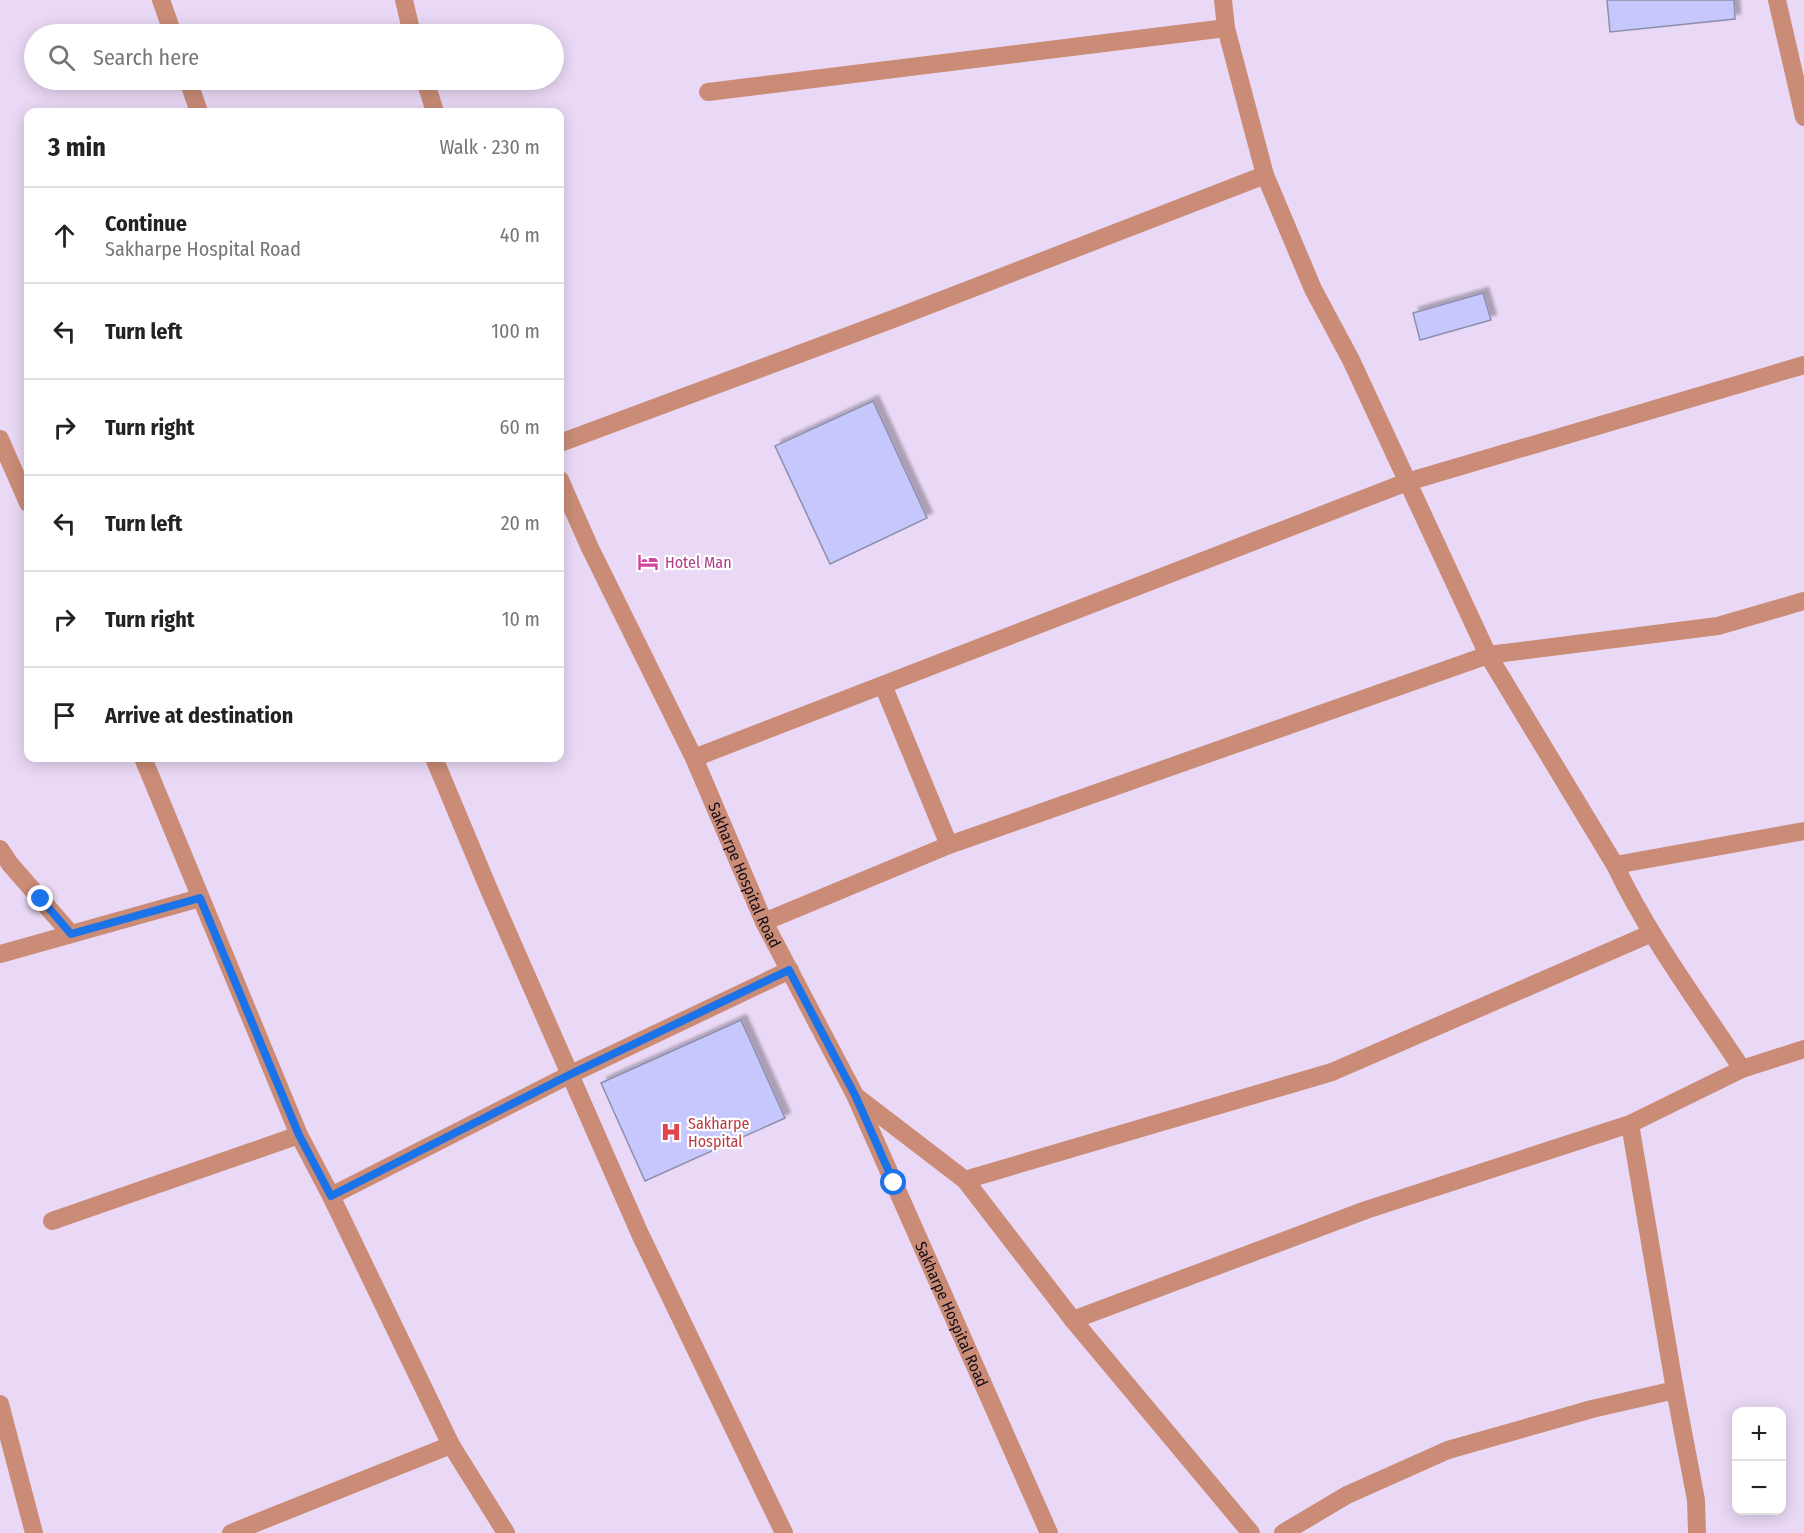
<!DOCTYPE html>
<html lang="en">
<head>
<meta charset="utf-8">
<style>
  body { margin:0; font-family:"Fira Sans Condensed",sans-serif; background:#f2f2f2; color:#222 }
  .controls { position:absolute; right:18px; bottom:18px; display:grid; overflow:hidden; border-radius:12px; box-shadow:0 3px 15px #0003 }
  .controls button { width:54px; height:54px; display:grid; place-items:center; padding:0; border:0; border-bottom:2px solid #e0e0e0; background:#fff; color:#222; font:30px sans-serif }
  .stop { position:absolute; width:18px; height:18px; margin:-14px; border:4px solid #1a73e8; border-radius:50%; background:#fff }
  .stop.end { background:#1a73e8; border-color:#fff; box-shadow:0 2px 6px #0008 }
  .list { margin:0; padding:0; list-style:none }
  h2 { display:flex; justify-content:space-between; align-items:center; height:78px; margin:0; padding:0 24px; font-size:26px }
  h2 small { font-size:20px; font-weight:400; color:#767676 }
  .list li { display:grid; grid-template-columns:39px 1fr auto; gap:18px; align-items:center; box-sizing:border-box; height:96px; padding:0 24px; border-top:2px solid #e0e0e0 }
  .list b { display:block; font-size:22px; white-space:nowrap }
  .list p { margin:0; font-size:20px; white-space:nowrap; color:#767676 }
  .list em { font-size:20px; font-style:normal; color:#767676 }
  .icon { flex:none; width:33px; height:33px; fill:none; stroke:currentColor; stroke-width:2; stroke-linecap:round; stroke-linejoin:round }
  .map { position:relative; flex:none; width:1804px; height:1533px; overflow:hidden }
  .search { position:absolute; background:#fff; box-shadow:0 3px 15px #0003; left:24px; top:24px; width:540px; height:66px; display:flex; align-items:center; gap:15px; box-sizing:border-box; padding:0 21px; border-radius:33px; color:#767676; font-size:22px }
  .panel { position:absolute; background:#fff; box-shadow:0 3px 15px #0003; left:24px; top:108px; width:540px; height:654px; border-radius:12px }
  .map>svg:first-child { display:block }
</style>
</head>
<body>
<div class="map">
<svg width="1804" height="1533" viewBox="0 0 1804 1533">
  <defs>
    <filter id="shadow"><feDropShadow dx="5.5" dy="-5.5" stdDeviation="1.5" flood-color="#0004"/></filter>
  </defs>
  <rect width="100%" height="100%" fill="#ead9f6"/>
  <g fill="#c6c8fd" stroke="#8d8eab" stroke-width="1.5" filter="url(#shadow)">
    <path d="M 1607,0 L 1734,0 L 1735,19 L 1610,32 Z"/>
    <path d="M 1483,293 L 1491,320 L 1420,340 L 1413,313 Z"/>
    <path d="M 873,401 L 927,518 L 830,564 L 775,446 Z"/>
    <path d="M 741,1020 L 785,1118 L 645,1181 L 601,1083 Z"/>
  </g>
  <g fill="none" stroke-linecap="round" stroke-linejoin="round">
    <g stroke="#ca8c77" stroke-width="18">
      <path d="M 161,0 L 173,34"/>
      <path d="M 404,0 L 412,34"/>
      <path d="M 1223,0 L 1226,28 L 1265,175 L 1313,289 L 1351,360 L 1488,655 L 1615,865 C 1649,937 1698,1002 1742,1069"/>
      <path d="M 1777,0 L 1804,117"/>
      <path d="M 188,80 L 199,112"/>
      <path d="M 425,80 L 435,112"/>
      <path d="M 708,92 L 1226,28"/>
      <path d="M 0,439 L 28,503"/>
      <path d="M 560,443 L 893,319 L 1265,175"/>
      <path id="s1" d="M 560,480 L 590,548 L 694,758 L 764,922 L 855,1095 L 1049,1533"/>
      <path d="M 883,685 L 949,845"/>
      <path d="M 143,758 L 299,1135 L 331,1196 L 451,1445 L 506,1533"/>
      <path d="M 434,758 L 490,892 L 640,1234 L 784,1533"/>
      <path d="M 694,758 L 1407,482 L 1804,365"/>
      <path d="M 0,849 L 10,864 L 71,934"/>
      <path d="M 1615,865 L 1804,831"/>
      <path d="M 764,922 L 949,845 L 1488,655 L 1718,626 L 1804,601"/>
      <path d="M 0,954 L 200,898"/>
      <path d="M 858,1098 L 965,1180 L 1073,1320 L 1251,1533"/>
      <path d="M 1630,1124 L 1675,1390 L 1696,1500 L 1697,1533"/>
      <path d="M 965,1180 L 1332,1072 L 1652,933"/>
      <path d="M 331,1196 L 569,1075 L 790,970"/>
      <path d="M 52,1221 L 299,1135"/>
      <path d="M 1073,1320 L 1366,1210 L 1630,1124 L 1742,1069 L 1804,1049"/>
      <path d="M 0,1404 L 34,1533"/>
      <path d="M 231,1533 L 451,1445"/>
      <path d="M 1283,1533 L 1347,1495 L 1448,1450 L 1592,1409 L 1675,1390"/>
    </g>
  </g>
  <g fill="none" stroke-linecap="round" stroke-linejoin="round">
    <path stroke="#1a73e8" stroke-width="8" d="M 41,899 L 71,934 L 200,898 L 299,1135 L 331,1196 L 569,1075 L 789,970 L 855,1095 L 894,1183"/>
  </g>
  <defs>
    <g id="hotel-bare" transform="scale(1.62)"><path d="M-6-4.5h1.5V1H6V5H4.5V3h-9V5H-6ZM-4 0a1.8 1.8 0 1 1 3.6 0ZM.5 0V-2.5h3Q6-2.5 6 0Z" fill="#d1479c" stroke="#fff" stroke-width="2.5" paint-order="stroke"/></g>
    <g id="hospital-bare" transform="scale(1.62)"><path d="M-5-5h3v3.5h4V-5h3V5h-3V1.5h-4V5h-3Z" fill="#e0444e" stroke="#fff" stroke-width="2.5" paint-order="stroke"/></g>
  </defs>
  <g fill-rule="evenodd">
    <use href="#hotel-bare" x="648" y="562"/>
    <use href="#hospital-bare" x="671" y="1132"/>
  </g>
  <g text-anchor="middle" stroke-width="4.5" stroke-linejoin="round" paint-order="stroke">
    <g font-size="16" fill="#b23c85" stroke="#fff" text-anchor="start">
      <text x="665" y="568">Hotel Man</text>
    </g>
    <g font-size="16" fill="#120c16" stroke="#fff">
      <text dy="6" stroke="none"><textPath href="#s1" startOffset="436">Sakharpe Hospital Road</textPath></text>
      <text dy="6" stroke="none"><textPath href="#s1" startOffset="922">Sakharpe Hospital Road</textPath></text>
    </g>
    <g font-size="16" fill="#be3a42" stroke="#fff" text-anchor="start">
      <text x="688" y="1129">Sakharpe<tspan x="688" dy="18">Hospital</tspan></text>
    </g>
  </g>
</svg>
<div class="controls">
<button>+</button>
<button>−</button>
</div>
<div class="stop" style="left:894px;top:1183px"></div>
<div class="stop end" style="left:41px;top:899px"></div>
<div class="search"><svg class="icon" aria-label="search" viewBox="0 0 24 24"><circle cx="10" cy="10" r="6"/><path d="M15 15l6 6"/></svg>Search here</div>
<section class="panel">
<h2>3 min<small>Walk · 230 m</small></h2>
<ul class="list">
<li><svg class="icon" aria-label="ahead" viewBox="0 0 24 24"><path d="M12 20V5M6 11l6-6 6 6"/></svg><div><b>Continue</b><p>Sakharpe Hospital Road</p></div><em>40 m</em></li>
<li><svg class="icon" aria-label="left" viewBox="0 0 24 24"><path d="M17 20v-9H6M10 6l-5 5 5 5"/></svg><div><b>Turn left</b></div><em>100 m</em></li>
<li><svg class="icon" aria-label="right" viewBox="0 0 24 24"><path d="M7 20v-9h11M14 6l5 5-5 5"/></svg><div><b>Turn right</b></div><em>60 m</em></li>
<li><svg class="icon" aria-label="left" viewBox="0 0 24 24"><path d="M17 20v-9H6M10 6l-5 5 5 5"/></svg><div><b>Turn left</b></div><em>20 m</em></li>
<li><svg class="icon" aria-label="right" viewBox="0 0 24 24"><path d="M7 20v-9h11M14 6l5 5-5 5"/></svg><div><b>Turn right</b></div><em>10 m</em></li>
<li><svg class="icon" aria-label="arrive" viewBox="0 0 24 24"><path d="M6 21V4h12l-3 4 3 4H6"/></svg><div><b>Arrive at destination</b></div></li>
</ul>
</section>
</div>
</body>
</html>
